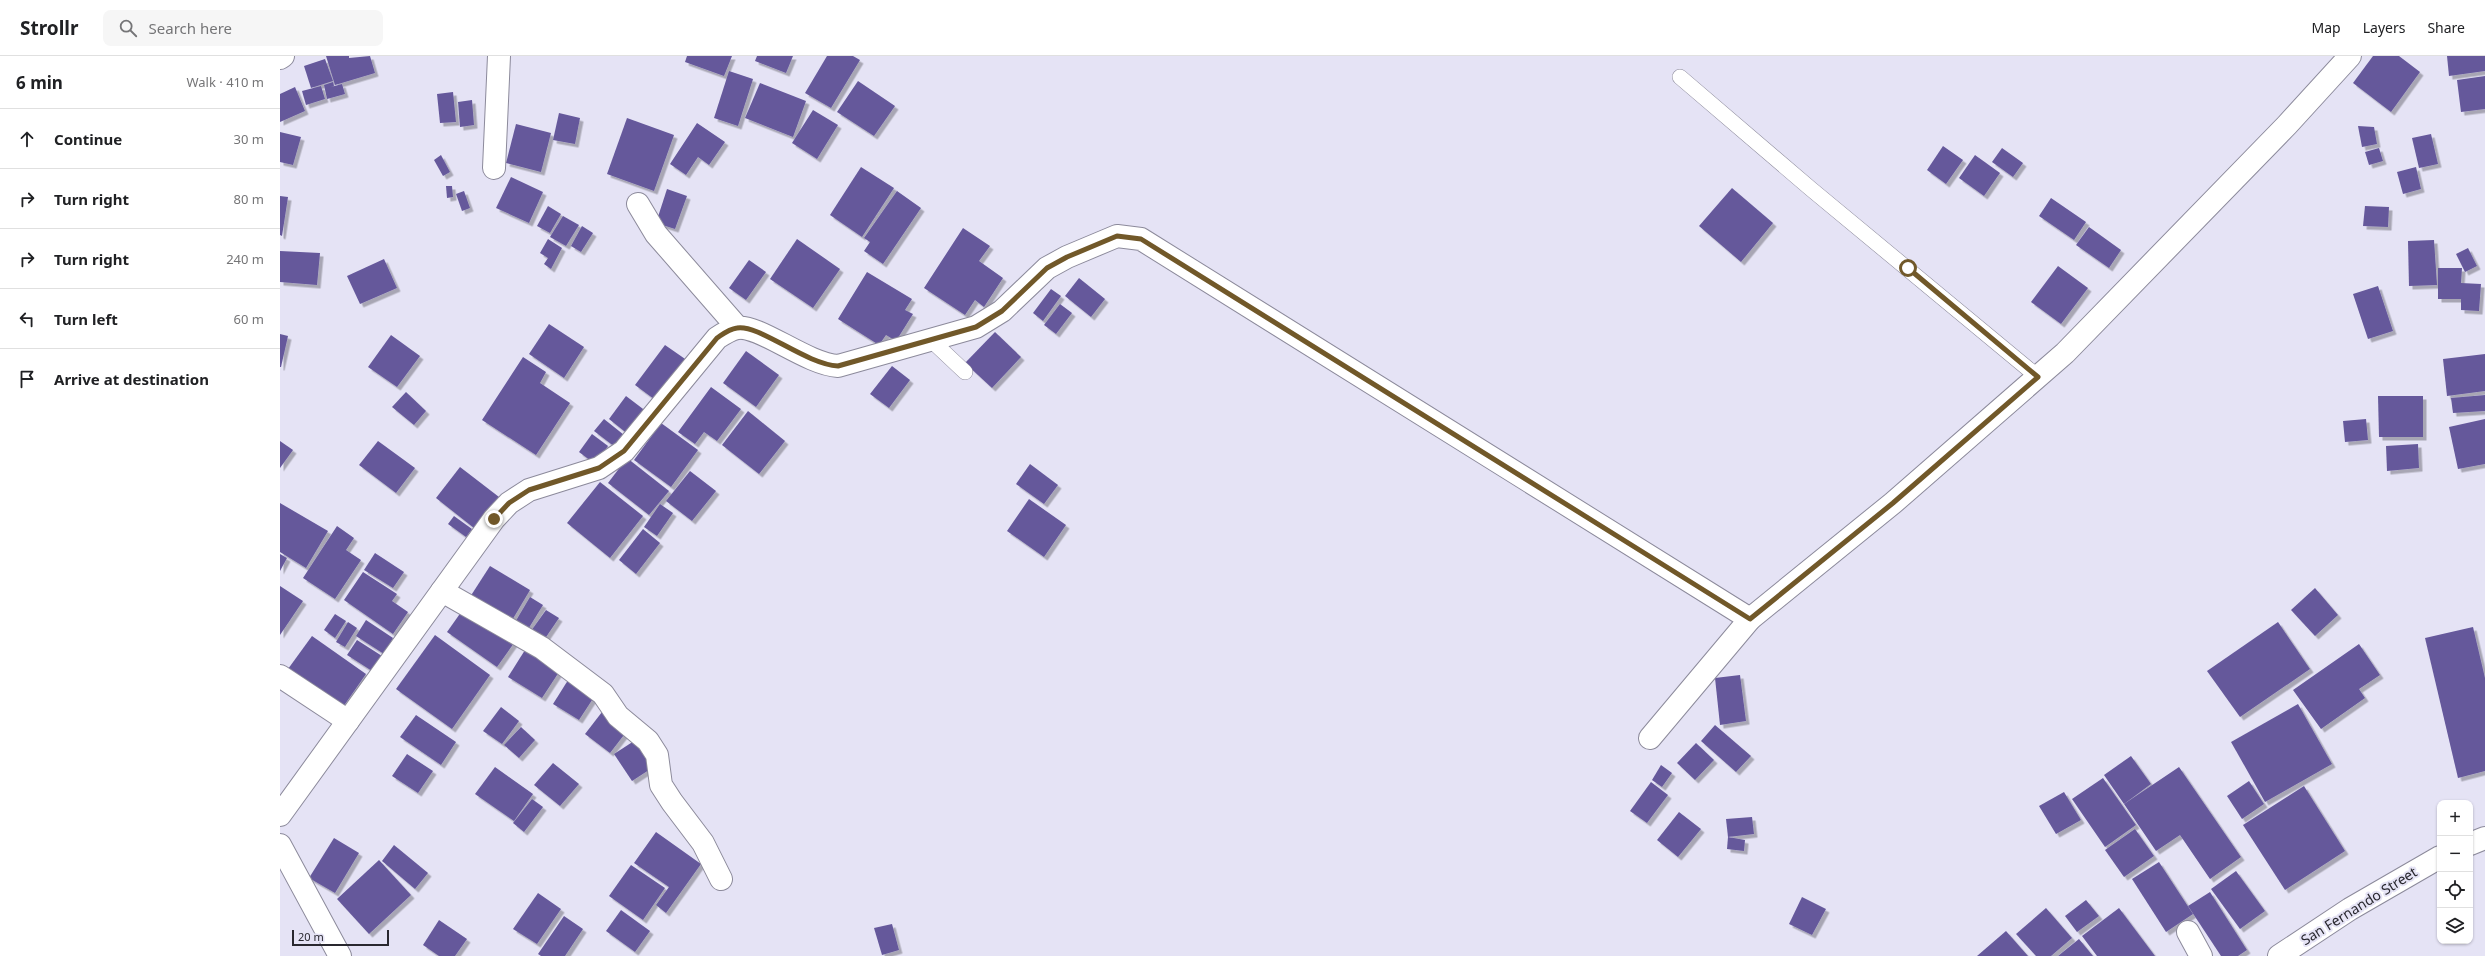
<!DOCTYPE html>
<html lang="en">
<head>
<meta charset="utf-8">
<style>
  body { margin:0; font-family:"Noto Sans",sans-serif; background:#f6f6f6; color:#202124 }
  .controls { position:absolute; right:12px; bottom:12px; display:grid; overflow:hidden; border-radius:8px; box-shadow:0 1px 3px #0004 }
  .controls button { width:36px; height:36px; display:grid; place-items:center; padding:0; border:0; border-bottom:1px solid #e0e0e0; background:#fff; color:#202124; font:20px sans-serif }
  .scale { position:absolute; left:12px; bottom:10px; width:97px; box-sizing:border-box; padding-left:4px; border:2px solid #29282f; border-top:0; font-size:11px; line-height:14px; white-space:nowrap; color:#29282f; -webkit-text-stroke:3px #e5e3f5; paint-order:stroke }
  .stop { position:absolute; width:12px; height:12px; margin:-9px; border:3px solid #715829; border-radius:50%; background:#fff }
  .stop.end { background:#715829; border-color:#fff; box-shadow:0 1px 4px #0008 }
  .list { margin:0; padding:0; list-style:none }
  h2 { display:flex; justify-content:space-between; align-items:center; height:52px; margin:0; padding:0 16px; font-size:17px }
  h2 small { font-size:13px; font-weight:400; color:#757577 }
  .list li { display:grid; grid-template-columns:26px 1fr auto; gap:12px; align-items:center; box-sizing:border-box; height:60px; padding:0 16px; border-top:1px solid #e0e0e0 }
  .list b { display:block; font-size:15px; white-space:nowrap }
  .list em { font-size:13px; font-style:normal; color:#757577 }
  .icon { flex:none; width:22px; height:22px; fill:none; stroke:currentColor; stroke-width:2; stroke-linecap:round; stroke-linejoin:round }
  .map { position:relative; flex:none; width:2205px; height:900px; overflow:hidden }
  header { display:flex; align-items:center; gap:24px; box-sizing:border-box; height:56px; padding:0 20px; background:#fff; border-bottom:1px solid #e0e0e0 }
  header strong { font-size:19px }
  nav { display:flex; gap:22px; margin-inline-start:auto; font-size:14px }
  .search { width:280px; height:36px; background:#f6f6f6; display:flex; align-items:center; gap:10px; box-sizing:border-box; padding:0 14px; border-radius:8px; color:#757577; font-size:15px }
  main { display:flex }
  aside { flex:1; background:#fff }
  .map>svg:first-child { display:block }
</style>
</head>
<body>
<header>
<strong>Strollr</strong>
<div class="search"><svg class="icon" aria-label="search" viewBox="0 0 24 24"><circle cx="10" cy="10" r="6"/><path d="M15 15l6 6"/></svg>Search here</div>
<nav><a>Map</a><a>Layers</a><a>Share</a></nav>
</header>
<main>
<aside>
<h2>6 min<small>Walk · 410 m</small></h2>
<ul class="list">
<li><svg class="icon" aria-label="ahead" viewBox="0 0 24 24"><path d="M12 20V5M6 11l6-6 6 6"/></svg><div><b>Continue</b></div><em>30 m</em></li>
<li><svg class="icon" aria-label="right" viewBox="0 0 24 24"><path d="M7 20v-9h11M14 6l5 5-5 5"/></svg><div><b>Turn right</b></div><em>80 m</em></li>
<li><svg class="icon" aria-label="right" viewBox="0 0 24 24"><path d="M7 20v-9h11M14 6l5 5-5 5"/></svg><div><b>Turn right</b></div><em>240 m</em></li>
<li><svg class="icon" aria-label="left" viewBox="0 0 24 24"><path d="M17 20v-9H6M10 6l-5 5 5 5"/></svg><div><b>Turn left</b></div><em>60 m</em></li>
<li><svg class="icon" aria-label="arrive" viewBox="0 0 24 24"><path d="M6 21V4h12l-3 4 3 4H6"/></svg><div><b>Arrive at destination</b></div></li>
</ul>
</aside>
<div class="map">
<svg width="2205" height="900" viewBox="0 0 2205 900">
  <defs>
    <filter id="shadow"><feDropShadow dx="3.5" dy="3.5" stdDeviation="0" flood-color="#0004"/></filter>
  </defs>
  <rect width="100%" height="100%" fill="#e5e3f5"/>
  <g fill="#65589b" filter="url(#shadow)">
    <path d="M 46,0 L 69,0 L 69,2 L 90,0 L 95,17 L 55,29 Z"/>
    <path d="M 407,0 L 452,0 L 444,20 L 405,6 Z"/>
    <path d="M 477,0 L 513,0 L 506,17 L 475,5 Z"/>
    <path d="M 547,0 L 573,0 L 580,4 L 551,52 L 525,37 Z"/>
    <path d="M 2093,0 L 2119,0 L 2140,16 L 2111,56 L 2073,27 Z"/>
    <path d="M 2167,0 L 2205,0 L 2205,15 L 2169,20 Z"/>
    <path d="M 45,3 L 53,25 L 31,32 L 24,10 Z"/>
    <path d="M 449,15 L 473,23 L 458,70 L 434,62 Z"/>
    <path d="M 2205,20 L 2205,53 L 2181,56 L 2177,24 Z"/>
    <path d="M 578,25 L 615,50 L 594,80 L 557,56 Z"/>
    <path d="M 53,26 L 54,30 L 51,31 L 62,28 L 65,38 L 47,43 L 44,29 Z"/>
    <path d="M 480,27 L 526,45 L 513,81 L 465,62 Z"/>
    <path d="M 41,30 L 45,43 L 26,49 L 22,35 Z"/>
    <path d="M 15,31 L 25,55 L 0,66 L 0,38 Z"/>
    <path d="M 173,36 L 176,66 L 160,67 L 157,38 Z"/>
    <path d="M 192,44 L 194,69 L 180,71 L 178,46 Z"/>
    <path d="M 533,54 L 558,69 L 537,103 L 512,87 Z"/>
    <path d="M 279,57 L 300,62 L 295,88 L 273,84 Z"/>
    <path d="M 347,62 L 394,79 L 374,135 L 327,118 Z"/>
    <path d="M 417,67 L 445,86 L 429,109 L 418,101 L 406,119 L 390,108 Z"/>
    <path d="M 236,68 L 271,77 L 261,116 L 226,107 Z"/>
    <path d="M 2078,70 L 2094,71 L 2097,88 L 2082,91 Z"/>
    <path d="M 0,76 L 21,81 L 13,109 L 0,106 Z"/>
    <path d="M 2151,78 L 2158,108 L 2139,112 L 2132,82 Z"/>
    <path d="M 1663,90 L 1683,104 L 1666,128 L 1647,114 Z"/>
    <path d="M 1722,92 L 1743,107 L 1733,121 L 1712,106 Z"/>
    <path d="M 2099,92 L 2103,105 L 2089,109 L 2085,96 Z"/>
    <path d="M 161,99 L 170,116 L 163,120 L 154,104 Z"/>
    <path d="M 1695,99 L 1720,117 L 1704,140 L 1679,122 Z"/>
    <path d="M 581,111 L 614,132 L 582,181 L 550,159 Z"/>
    <path d="M 2136,111 L 2141,133 L 2123,138 L 2117,116 Z"/>
    <path d="M 231,121 L 263,136 L 249,167 L 216,152 Z"/>
    <path d="M 166,130 L 172,130 L 173,141 L 167,142 Z"/>
    <path d="M 1452,132 L 1493,167 L 1461,206 L 1419,170 Z"/>
    <path d="M 387,133 L 407,140 L 395,173 L 376,167 Z"/>
    <path d="M 184,135 L 190,152 L 182,155 L 176,138 Z"/>
    <path d="M 617,135 L 641,152 L 603,208 L 584,195 L 590,186 L 584,182 Z"/>
    <path d="M 0,140 L 8,141 L 2,180 L 0,179 Z"/>
    <path d="M 1771,142 L 1806,166 L 1794,184 L 1759,160 Z"/>
    <path d="M 268,150 L 281,158 L 270,177 L 257,170 Z"/>
    <path d="M 2085,150 L 2109,151 L 2108,171 L 2083,170 Z"/>
    <path d="M 283,160 L 299,169 L 286,190 L 270,181 Z"/>
    <path d="M 302,170 L 313,177 L 301,196 L 291,190 Z"/>
    <path d="M 1809,171 L 1841,194 L 1829,212 L 1796,189 Z"/>
    <path d="M 683,172 L 710,190 L 699,205 L 723,222 L 704,251 L 695,244 L 685,259 L 644,232 Z"/>
    <path d="M 268,183 L 282,192 L 271,213 L 264,208 L 268,202 L 260,197 Z"/>
    <path d="M 517,183 L 560,213 L 533,252 L 490,223 Z"/>
    <path d="M 2154,184 L 2157,229 L 2129,230 L 2128,185 Z"/>
    <path d="M 2188,192 L 2197,210 L 2185,216 L 2176,198 Z"/>
    <path d="M 0,195 L 40,197 L 37,229 L 0,226 Z"/>
    <path d="M 104,203 L 117,232 L 80,248 L 67,220 Z"/>
    <path d="M 469,204 L 486,216 L 466,244 L 449,232 Z"/>
    <path d="M 1778,210 L 1808,232 L 1781,268 L 1751,246 Z"/>
    <path d="M 2158,212 L 2182,212 L 2181,227 L 2201,228 L 2199,255 L 2181,254 L 2181,243 L 2158,243 Z"/>
    <path d="M 587,216 L 632,243 L 625,254 L 633,258 L 616,285 L 606,279 L 599,289 L 558,263 Z"/>
    <path d="M 799,222 L 825,243 L 811,261 L 785,240 Z"/>
    <path d="M 2098,230 L 2113,275 L 2088,283 L 2073,238 Z"/>
    <path d="M 771,233 L 781,240 L 763,265 L 753,257 Z"/>
    <path d="M 780,248 L 792,257 L 776,278 L 764,269 Z"/>
    <path d="M 269,268 L 304,291 L 284,322 L 249,298 Z"/>
    <path d="M 715,276 L 741,301 L 712,332 L 685,307 Z"/>
    <path d="M 0,278 L 8,280 L 1,311 L 0,311 Z"/>
    <path d="M 111,279 L 140,300 L 117,331 L 88,311 Z"/>
    <path d="M 385,289 L 408,305 L 378,346 L 355,329 Z"/>
    <path d="M 466,295 L 499,319 L 476,351 L 443,327 Z"/>
    <path d="M 2205,298 L 2205,335 L 2167,340 L 2163,303 Z"/>
    <path d="M 243,301 L 266,316 L 260,327 L 290,347 L 256,399 L 202,364 Z"/>
    <path d="M 612,310 L 630,324 L 609,352 L 590,338 Z"/>
    <path d="M 431,331 L 461,353 L 437,385 L 424,376 L 415,388 L 398,376 Z"/>
    <path d="M 126,336 L 146,355 L 134,369 L 112,351 Z"/>
    <path d="M 2205,339 L 2205,355 L 2173,357 L 2171,342 Z"/>
    <path d="M 346,340 L 367,356 L 349,379 L 329,363 Z"/>
    <path d="M 2098,340 L 2143,340 L 2143,381 L 2099,381 Z"/>
    <path d="M 468,355 L 505,385 L 479,418 L 442,389 Z"/>
    <path d="M 324,363 L 344,379 L 335,391 L 314,375 Z"/>
    <path d="M 2086,363 L 2088,384 L 2065,386 L 2063,365 Z"/>
    <path d="M 2205,363 L 2205,408 L 2178,413 L 2169,371 Z"/>
    <path d="M 381,367 L 418,394 L 391,431 L 354,404 Z"/>
    <path d="M 312,378 L 328,390 L 315,408 L 299,396 Z"/>
    <path d="M 0,385 L 13,394 L 0,412 Z"/>
    <path d="M 98,385 L 135,412 L 116,437 L 79,409 Z"/>
    <path d="M 2138,388 L 2139,412 L 2107,415 L 2106,390 Z"/>
    <path d="M 347,402 L 389,435 L 369,459 L 328,427 Z"/>
    <path d="M 750,408 L 778,429 L 764,448 L 736,428 Z"/>
    <path d="M 180,411 L 219,441 L 194,472 L 156,442 Z"/>
    <path d="M 410,415 L 436,435 L 412,465 L 386,445 Z"/>
    <path d="M 320,426 L 363,460 L 330,502 L 287,467 Z"/>
    <path d="M 749,443 L 786,469 L 764,501 L 727,475 Z"/>
    <path d="M 0,447 L 48,475 L 26,512 L 0,496 Z"/>
    <path d="M 380,448 L 393,457 L 377,480 L 364,471 Z"/>
    <path d="M 174,460 L 192,473 L 186,481 L 168,468 Z"/>
    <path d="M 57,470 L 74,482 L 66,494 L 81,504 L 55,543 L 23,522 Z"/>
    <path d="M 363,473 L 380,487 L 356,518 L 339,504 Z"/>
    <path d="M 95,497 L 124,516 L 113,532 L 84,514 Z"/>
    <path d="M 0,498 L 7,502 L 0,515 Z"/>
    <path d="M 210,510 L 250,534 L 231,566 L 190,541 Z"/>
    <path d="M 83,516 L 117,538 L 112,545 L 128,556 L 113,578 L 64,544 Z"/>
    <path d="M 0,530 L 23,545 L 0,579 Z"/>
    <path d="M 2035,532 L 2058,559 L 2035,580 L 2011,554 Z"/>
    <path d="M 250,541 L 263,549 L 247,575 L 234,568 Z"/>
    <path d="M 184,552 L 234,587 L 217,611 L 167,576 Z"/>
    <path d="M 266,554 L 279,562 L 264,584 L 251,575 Z"/>
    <path d="M 55,558 L 66,565 L 55,582 L 44,574 Z"/>
    <path d="M 86,564 L 113,582 L 104,598 L 76,580 Z"/>
    <path d="M 68,566 L 77,572 L 65,591 L 56,586 Z"/>
    <path d="M 1998,566 L 2030,613 L 1960,661 L 1927,615 Z"/>
    <path d="M 2193,571 L 2205,622 L 2205,715 L 2178,722 L 2145,582 Z"/>
    <path d="M 155,579 L 210,619 L 172,673 L 116,633 Z"/>
    <path d="M 32,580 L 86,618 L 63,651 L 8,613 Z"/>
    <path d="M 77,584 L 102,600 L 92,615 L 67,599 Z"/>
    <path d="M 2079,588 L 2100,619 L 2079,633 L 2085,642 L 2041,673 L 2013,634 Z"/>
    <path d="M 245,594 L 279,616 L 262,642 L 228,621 Z"/>
    <path d="M 1460,619 L 1466,665 L 1440,669 L 1435,622 Z"/>
    <path d="M 290,621 L 316,638 L 299,664 L 273,648 Z"/>
    <path d="M 2018,648 L 2052,708 L 1985,746 L 1951,686 Z"/>
    <path d="M 221,651 L 239,665 L 222,688 L 203,675 Z"/>
    <path d="M 322,656 L 347,675 L 330,697 L 305,678 Z"/>
    <path d="M 136,659 L 176,686 L 161,709 L 120,681 Z"/>
    <path d="M 1435,669 L 1471,700 L 1456,716 L 1421,685 Z"/>
    <path d="M 241,671 L 255,684 L 239,702 L 224,689 Z"/>
    <path d="M 354,685 L 372,712 L 352,725 L 334,698 Z"/>
    <path d="M 1416,687 L 1434,704 L 1415,724 L 1397,707 Z"/>
    <path d="M 127,698 L 153,715 L 138,737 L 112,720 Z"/>
    <path d="M 1851,700 L 1871,728 L 1844,748 L 1824,719 Z"/>
    <path d="M 273,707 L 299,728 L 280,750 L 254,729 Z"/>
    <path d="M 1381,709 L 1392,717 L 1382,731 L 1372,724 Z"/>
    <path d="M 215,711 L 253,738 L 234,765 L 195,738 Z"/>
    <path d="M 1899,711 L 1961,801 L 1930,823 L 1900,779 L 1876,795 L 1844,748 Z"/>
    <path d="M 1823,722 L 1856,769 L 1825,791 L 1792,743 Z"/>
    <path d="M 1969,725 L 1984,748 L 1962,763 L 1947,740 Z"/>
    <path d="M 1371,726 L 1388,739 L 1367,767 L 1350,755 Z"/>
    <path d="M 2024,730 L 2065,795 L 2005,834 L 1963,769 Z"/>
    <path d="M 1784,736 L 1801,764 L 1776,778 L 1759,750 Z"/>
    <path d="M 252,743 L 263,751 L 244,776 L 233,767 Z"/>
    <path d="M 1399,756 L 1421,773 L 1398,801 L 1377,784 Z"/>
    <path d="M 1472,761 L 1474,778 L 1448,781 L 1446,763 Z"/>
    <path d="M 1855,773 L 1874,800 L 1844,821 L 1825,794 Z"/>
    <path d="M 376,776 L 421,808 L 386,857 L 376,849 L 389,831 L 354,807 Z"/>
    <path d="M 1448,781 L 1465,784 L 1464,795 L 1447,793 Z"/>
    <path d="M 54,782 L 79,797 L 55,837 L 29,822 Z"/>
    <path d="M 114,789 L 148,817 L 135,833 L 102,805 Z"/>
    <path d="M 99,804 L 131,839 L 89,878 L 57,843 Z"/>
    <path d="M 1879,806 L 1913,858 L 1886,876 L 1852,823 Z"/>
    <path d="M 351,809 L 385,832 L 363,864 L 329,840 Z"/>
    <path d="M 1956,815 L 1985,855 L 1960,873 L 1931,833 Z"/>
    <path d="M 1930,836 L 1967,894 L 1958,900 L 1941,900 L 1908,850 Z"/>
    <path d="M 258,837 L 281,853 L 257,888 L 233,873 Z"/>
    <path d="M 1522,841 L 1546,853 L 1532,879 L 1509,868 Z"/>
    <path d="M 1806,844 L 1819,860 L 1797,876 L 1785,860 Z"/>
    <path d="M 1766,852 L 1792,882 L 1771,900 L 1756,900 L 1736,878 Z"/>
    <path d="M 1839,852 L 1875,900 L 1817,900 L 1802,880 Z"/>
    <path d="M 341,854 L 370,875 L 355,896 L 326,875 Z"/>
    <path d="M 284,860 L 303,873 L 285,900 L 261,900 L 258,898 Z"/>
    <path d="M 159,864 L 187,883 L 175,900 L 159,900 L 143,889 Z"/>
    <path d="M 612,868 L 619,894 L 602,899 L 594,872 Z"/>
    <path d="M 1726,875 L 1748,900 L 1697,900 Z"/>
    <path d="M 1799,883 L 1813,900 L 1778,900 Z"/>
  </g>
  <g fill="none" stroke-linecap="round" stroke-linejoin="round">
    <g stroke="#8c8a9b" stroke-width="16">
      <g id="lane">
        <path d="M 1400,21 L 1531,133 L 1758,321"/>
        <path d="M 651,284 L 685,316"/>
      </g>
    </g>
    <g stroke="#8c8a9b" stroke-width="24">
      <g id="street">
        <path d="M 0,2 L 3,0"/>
        <path d="M 214,112 L 219,0"/>
        <path d="M 358,148 L 376,178 L 458,272"/>
        <path d="M 162,535 L 262,592 L 323,638 L 338,660 L 368,685 L 377,699 L 381,729 L 392,746 L 423,787 L 441,823"/>
        <path d="M 0,620 L 68,665"/>
        <path d="M 1370,682 L 1470,563 L 1613,447 L 1785,297 L 2007,69 L 2070,0"/>
        <path d="M 0,759 L 214,463 L 229,447 L 249,434 L 319,412 L 344,395 L 437,282 C 443,278 449,274 457,272 C 479,268 526,308 558,310 L 696,271 L 722,255 L 767,212 L 787,201 L 837,180 L 861,183 L 1470,563"/>
        <path d="M 2190,788 L 2205,782"/>
        <path d="M 0,789 L 60,900"/>
        <path d="M 1908,876 L 1921,900"/>
        <path d="M 1999,900 L 2070,853 L 2160,801"/>
      </g>
    </g>
    <use href="#lane" stroke="#fff" stroke-width="15"/>
    <use href="#street" stroke="#fff" stroke-width="22"/>
  </g>
  <g fill="none" stroke-linecap="round" stroke-linejoin="round">
    <path stroke="#715829" stroke-width="5" d="M 214,463 L 229,447 L 249,434 L 319,412 L 344,395 L 437,282 C 443,278 449,273 457,272 C 479,268 525,308 558,310 L 696,271 L 722,255 L 767,212 L 787,201 L 837,180 L 861,183 L 1470,563 L 1613,447 L 1758,321 L 1628,212"/>
  </g>
  <g text-anchor="middle" stroke-width="4" stroke-linejoin="round" paint-order="stroke">
    <g font-size="14" fill="#29282f" stroke="#e5e3f5">
      <text transform="translate(2079 850) rotate(-32)" y="5">San Fernando Street</text>
    </g>
  </g>
</svg>
<div class="controls">
<button>+</button>
<button>−</button>
<button><svg class="icon" aria-label="locate" viewBox="0 0 24 24"><circle cx="12" cy="12" r="6"/><path d="M12 2v4M12 18v4M2 12h4M18 12h4"/></svg></button>
<button><svg class="icon" aria-label="layers" viewBox="0 0 24 24"><path d="M12 4l9 5-9 5-9-5zM3 14l9 5 9-5"/></svg></button>
</div>
<div class="scale">20 m</div>
<div class="stop" style="left:1628px;top:212px"></div>
<div class="stop end" style="left:214px;top:463px"></div>
</div>
</main>
</body>
</html>
